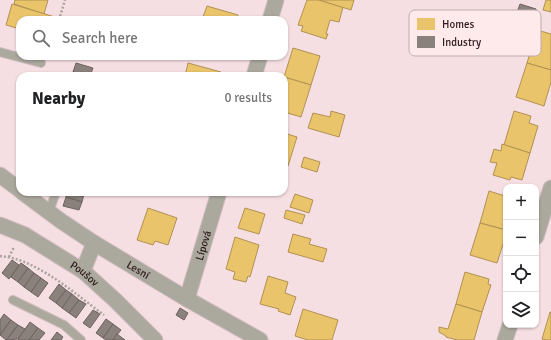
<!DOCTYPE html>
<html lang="en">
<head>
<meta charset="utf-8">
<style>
  body { margin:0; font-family:Signika,sans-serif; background:#f2f2f2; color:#202124 }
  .controls { position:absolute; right:12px; bottom:12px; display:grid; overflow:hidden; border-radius:8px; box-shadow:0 1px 3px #0004 }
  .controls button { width:36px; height:36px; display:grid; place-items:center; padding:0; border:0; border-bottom:1px solid #e0e0e0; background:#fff; color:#202124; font:20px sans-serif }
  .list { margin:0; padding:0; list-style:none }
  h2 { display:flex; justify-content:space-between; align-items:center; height:52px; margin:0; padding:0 16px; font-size:17px }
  h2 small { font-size:13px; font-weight:400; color:#757577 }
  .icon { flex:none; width:22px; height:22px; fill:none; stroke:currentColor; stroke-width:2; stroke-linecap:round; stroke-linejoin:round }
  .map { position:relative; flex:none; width:551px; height:340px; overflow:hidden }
  .search { position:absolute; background:#fff; box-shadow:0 1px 3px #0004; left:16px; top:16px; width:272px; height:44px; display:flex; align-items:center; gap:10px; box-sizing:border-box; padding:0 14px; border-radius:12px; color:#757577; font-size:15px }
  .panel { position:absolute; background:#fff; box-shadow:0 1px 3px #0004; left:16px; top:72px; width:272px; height:124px; border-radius:12px }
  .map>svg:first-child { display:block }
</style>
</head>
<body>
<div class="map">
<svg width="551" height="340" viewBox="0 0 551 340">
  <rect width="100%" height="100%" fill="#f6dfe2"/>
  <g fill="#e9c46a" stroke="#b19153">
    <path d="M 15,0 L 48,0 L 44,14 L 14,4 Z"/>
    <path d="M 307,0 L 319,0 L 343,7 L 339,22 L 330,20 L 326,34 L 328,34 L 326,39 L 301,31 L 303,26 L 298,25 Z"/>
    <path d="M 319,0 L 354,0 L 351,10 Z"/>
    <path d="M 546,0 L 551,0 L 551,12 L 543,10 Z"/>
    <path d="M 12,4 L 58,18 L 57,20 L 20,20 L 20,29 L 6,25 Z"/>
    <path d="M 207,6 L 238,15 L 237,20 L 202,20 Z"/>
    <path d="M 537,30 L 551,34 L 551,70 L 527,63 Z"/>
    <path d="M 293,48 L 320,56 L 311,85 L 284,77 Z"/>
    <path d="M 188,63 L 221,72 L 220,76 L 185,76 Z"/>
    <path d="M 527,63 L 551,70 L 551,82 L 544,106 L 516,97 Z"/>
    <path d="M 284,77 L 311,85 L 301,117 L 284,112 Z"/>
    <path d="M 331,111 L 345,115 L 339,137 L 308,128 L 313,113 L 330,117 Z"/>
    <path d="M 514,111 L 531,116 L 529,123 L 538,126 L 530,153 L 504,145 Z"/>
    <path d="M 284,133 L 297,137 L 288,166 L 284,164 Z"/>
    <path d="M 502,144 L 530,153 L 522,180 L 511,177 L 510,180 L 493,175 L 497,163 L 490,162 L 494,149 L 501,151 Z"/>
    <path d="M 304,157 L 320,162 L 317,172 L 301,167 Z"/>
    <path d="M 489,191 L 505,196 L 503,200 L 506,201 L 506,230 L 480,223 Z"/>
    <path d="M 295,194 L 313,200 L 309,213 L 290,207 Z"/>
    <path d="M 148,208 L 177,218 L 168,245 L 155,241 L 153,245 L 137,240 Z"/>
    <path d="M 245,208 L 265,214 L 259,234 L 238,228 Z"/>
    <path d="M 286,210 L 305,215 L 302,224 L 284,218 Z"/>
    <path d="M 480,223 L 506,230 L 506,235 L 497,263 L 470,255 Z"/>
    <path d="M 293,234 L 311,239 L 309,244 L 327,249 L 323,262 L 288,252 Z"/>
    <path d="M 235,237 L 259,245 L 250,277 L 248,276 L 246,282 L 233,279 L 235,272 L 226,269 Z"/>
    <path d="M 465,272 L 489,279 L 488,284 L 491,285 L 482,312 L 456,304 Z"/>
    <path d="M 268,276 L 288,282 L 285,293 L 296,297 L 290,315 L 278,311 L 279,309 L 260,304 Z"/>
    <path d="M 456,304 L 482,312 L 474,340 L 457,340 L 446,337 L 446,336 L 439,332 L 439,327 L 448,329 Z"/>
    <path d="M 303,309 L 338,320 L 332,340 L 308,340 L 295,336 Z"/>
    <path d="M 550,312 L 551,312 L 551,340 L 546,340 L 542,339 Z"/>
  </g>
  <g fill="#8a817c" stroke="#6e6260">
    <path d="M 520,4 L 536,9 L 533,20 L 516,15 Z"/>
    <path d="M 76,63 L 93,68 L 90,76 L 73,72 Z"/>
    <path d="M 67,192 L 79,192 L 84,194 L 82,202 L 66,197 Z"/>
    <path d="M 66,197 L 82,202 L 79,210 L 63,206 Z"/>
    <path d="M 12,260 L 19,265 L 9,279 L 2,273 Z"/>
    <path d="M 21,263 L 28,268 L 18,282 L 11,277 Z"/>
    <path d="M 28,268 L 34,273 L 24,287 L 18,282 Z"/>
    <path d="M 34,273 L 41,278 L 31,292 L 24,287 Z"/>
    <path d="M 41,278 L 48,283 L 38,297 L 31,292 Z"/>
    <path d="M 59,284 L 66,290 L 56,303 L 49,298 Z"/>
    <path d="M 66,290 L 72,294 L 62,308 L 56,303 Z"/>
    <path d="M 72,294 L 79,300 L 69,313 L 62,308 Z"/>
    <path d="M 79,300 L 86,304 L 76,318 L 69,313 Z"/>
    <path d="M 180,308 L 188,313 L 184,320 L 176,315 Z"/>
    <path d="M 93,310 L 100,314 L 90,328 L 83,323 Z"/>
    <path d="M 4,314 L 11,320 L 0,335 L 0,320 Z"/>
    <path d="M 106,319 L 113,324 L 103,338 L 96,333 Z"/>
    <path d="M 11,320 L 18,325 L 6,340 L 0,335 Z"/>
    <path d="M 30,322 L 38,328 L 29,340 L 19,340 L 18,339 Z"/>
    <path d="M 113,324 L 121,330 L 113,340 L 106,340 L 103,338 Z"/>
    <path d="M 18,325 L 25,329 L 18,339 L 7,340 Z"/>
    <path d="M 38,328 L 45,333 L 39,340 L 29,340 Z"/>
    <path d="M 57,332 L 63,337 L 61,340 L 51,340 Z"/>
    <path d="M 117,334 L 125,340 L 113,340 Z"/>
  </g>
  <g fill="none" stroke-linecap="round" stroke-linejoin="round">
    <g stroke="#d0bdc0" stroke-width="10">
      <g id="lane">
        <path d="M 0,52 L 41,63"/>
        <path d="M 49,212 L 56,192"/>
        <path d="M 13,300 L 64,325 L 81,340"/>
      </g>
    </g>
    <g stroke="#d0bdc0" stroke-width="17">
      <g id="street">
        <path d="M 270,20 L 276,0"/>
        <path d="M 254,76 L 260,56"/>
        <path d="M 0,175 L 20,190"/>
        <path id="s1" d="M 22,192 L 61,221 L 94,243 L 187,299 L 260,340"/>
        <path id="s2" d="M 0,225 L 25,235 L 83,271 L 115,300 L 155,340"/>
        <path d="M 536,237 L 551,188"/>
        <path d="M 83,271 L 94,243"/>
        <path id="s3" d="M 187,299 L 219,192"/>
        <path d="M 505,340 L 510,325"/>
      </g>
    </g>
    <g stroke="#a9a39c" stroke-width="2.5" stroke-dasharray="2 2" stroke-linecap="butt">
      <path d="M 59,20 L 65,0"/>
      <path d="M 0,256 C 37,259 75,294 104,315"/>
      <path d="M 9,257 L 14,247"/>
    </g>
    <use href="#lane" stroke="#aba89e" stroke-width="8"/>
    <use href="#street" stroke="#aba89e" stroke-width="15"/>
  </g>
  <g text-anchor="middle" stroke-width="4" stroke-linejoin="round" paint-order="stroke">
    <g font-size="11" fill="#2d1b1d" stroke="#fee9eb">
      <text dy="4" stroke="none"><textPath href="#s3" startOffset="56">Lípová</textPath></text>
      <text dy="4" stroke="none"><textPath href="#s1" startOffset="140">Lesní</textPath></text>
      <text dy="4" stroke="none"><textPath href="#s2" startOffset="98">Poušov</textPath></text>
    </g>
  </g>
  <rect x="409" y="10" width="132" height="46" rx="6" fill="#fee9eb" stroke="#bfabad" stroke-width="1"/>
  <rect x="417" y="18" width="18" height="12" fill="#e9c46a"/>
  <rect x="417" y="36" width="18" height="12" fill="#8a817c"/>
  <g font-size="11" fill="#2d1b1d">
    <text x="442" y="28">Homes</text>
    <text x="442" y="46">Industry</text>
  </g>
</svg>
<div class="controls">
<button>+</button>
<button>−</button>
<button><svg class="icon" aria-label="locate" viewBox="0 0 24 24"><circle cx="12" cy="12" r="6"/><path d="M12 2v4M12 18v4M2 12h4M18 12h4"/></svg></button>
<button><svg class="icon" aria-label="layers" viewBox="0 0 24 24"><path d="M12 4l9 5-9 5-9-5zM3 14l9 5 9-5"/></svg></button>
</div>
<div class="search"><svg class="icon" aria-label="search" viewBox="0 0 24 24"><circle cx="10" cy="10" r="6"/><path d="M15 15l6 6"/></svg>Search here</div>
<section class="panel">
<h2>Nearby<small>0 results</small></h2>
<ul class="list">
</ul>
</section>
</div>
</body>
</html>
